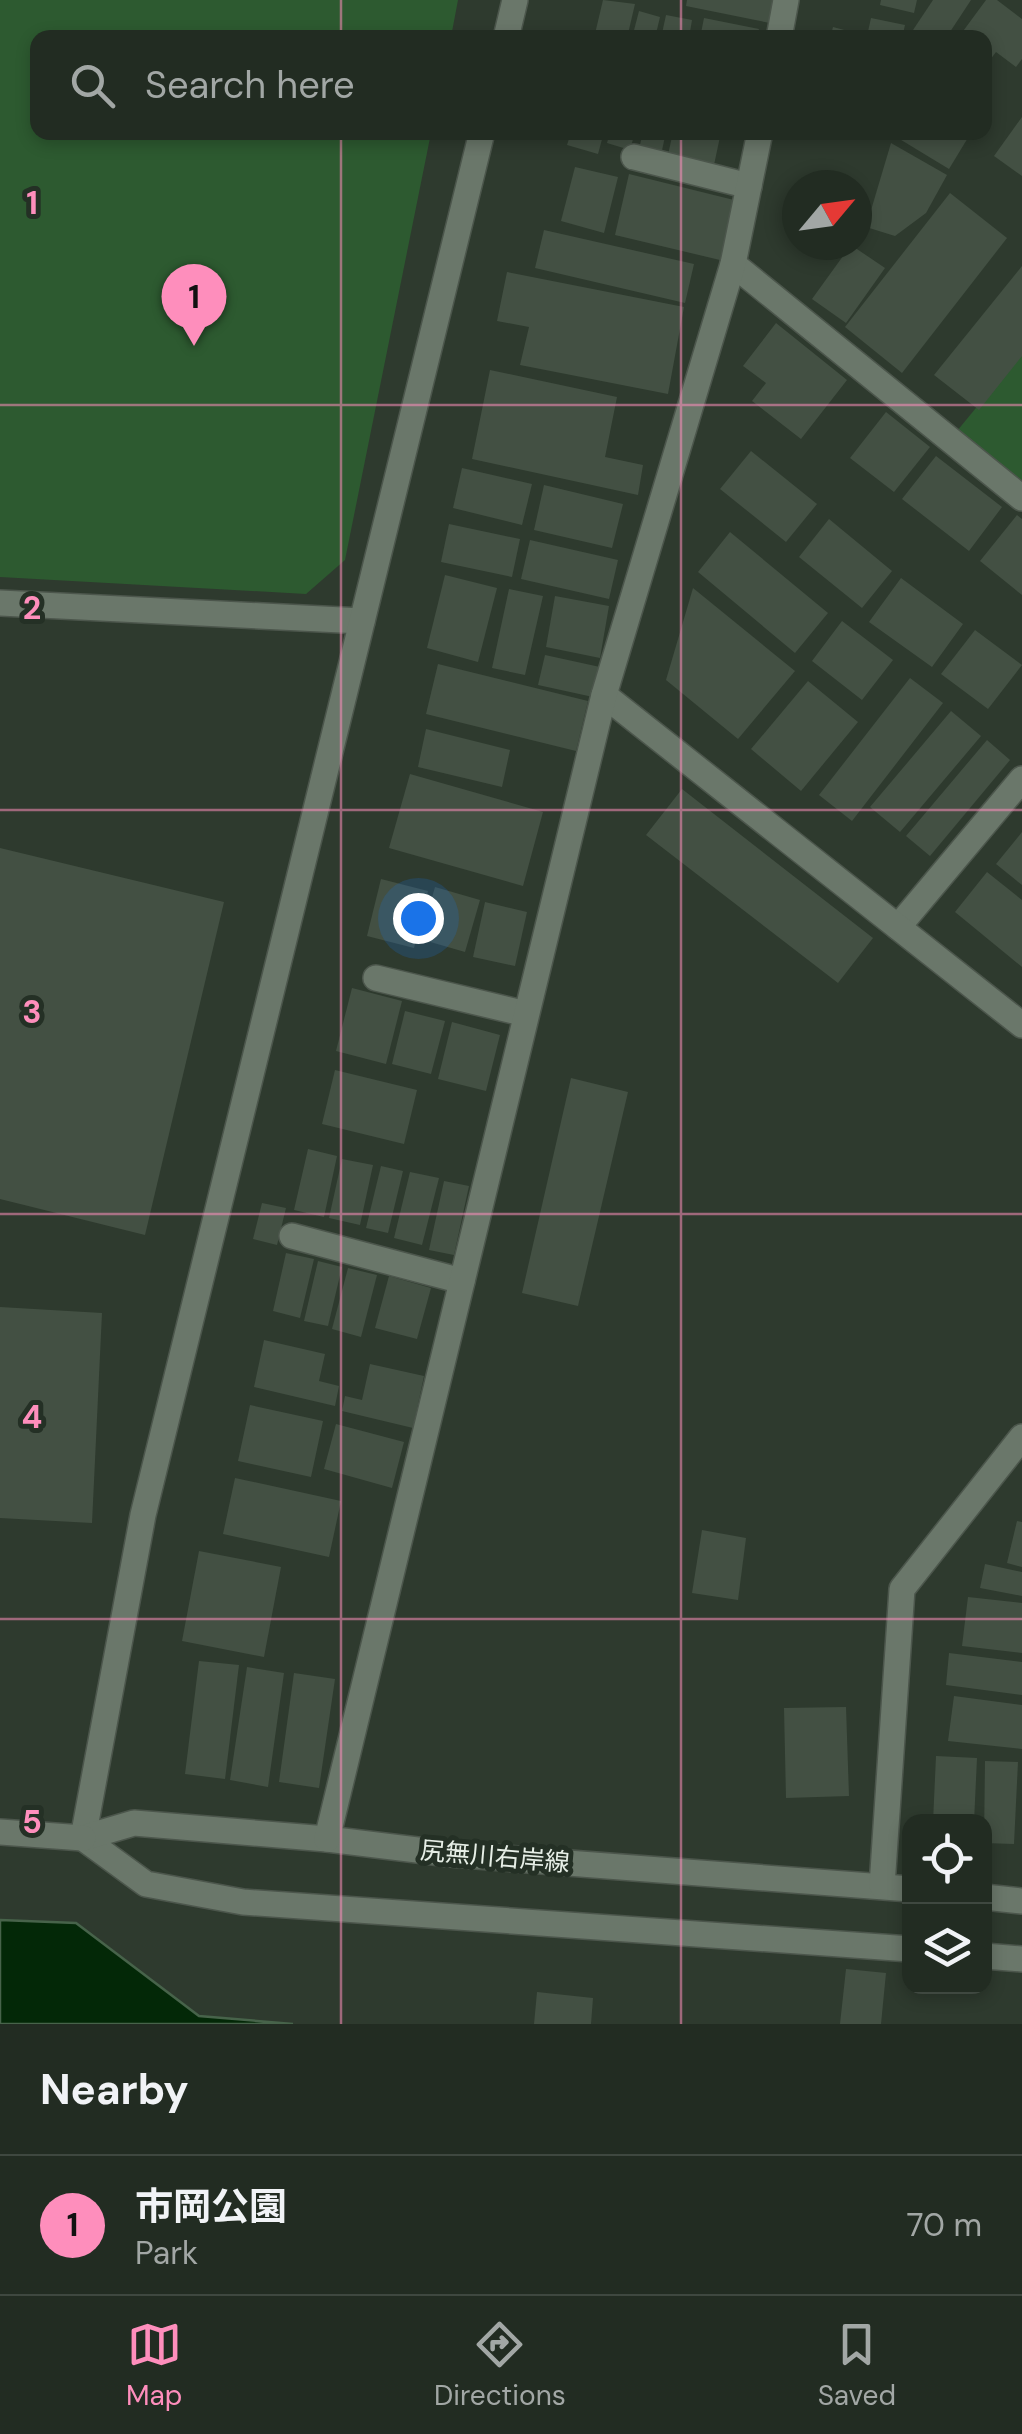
<!DOCTYPE html>
<html lang="en">
<head>
<meta charset="utf-8">
<style>
  body { margin:0; font-family:"DM Sans","Noto Sans JP",sans-serif; background:#2e382f; color:#f1f3f6 }
  .controls { position:absolute; right:30px; bottom:30px; display:grid; overflow:hidden; border-radius:20px; box-shadow:0 5px 15px #0003 }
  .controls button { width:90px; height:90px; display:grid; place-items:center; padding:0; border:0; border-bottom:2px solid #3f4840; background:#222c22; color:#f1f3f6; font:50px sans-serif }
  .compass { position:absolute; left:782px; top:170px; width:90px; height:90px; border-radius:50%; background:#222c22; box-shadow:0 5px 15px #0003; rotate:61deg }
  .you { position:absolute; left:418px; top:918px; width:35px; height:35px; margin:-25px; border:8px solid #fff; border-radius:50%; background:#1a73e8; box-shadow:0 0 0 15px #1a73e833 }
  .badge { display:grid; place-items:center; width:65px; height:65px; border-radius:50%; background:#fe8ebc; color:#111; font-size:32px; font-weight:700 }
  .pin { position:absolute; translate:-50% -82px; filter:drop-shadow(0 2px 5px #0008) }
  .pin::after { content:''; position:absolute; top:52px; width:35px; height:30px; background:inherit; clip-path:polygon(0 0,100% 0,50% 100%) }
  .list { margin:0; padding:0; list-style:none }
  h2 { display:flex; justify-content:space-between; align-items:center; height:130px; margin:0; padding:0 40px; font-size:42px }
  h2 small { font-size:32px; font-weight:400; color:#a2a7a5 }
  .list li { display:grid; grid-template-columns:65px 1fr auto; gap:30px; align-items:center; box-sizing:border-box; height:140px; padding:0 40px; border-top:2px solid #3f4840 }
  .list b { display:block; font-size:38px; white-space:nowrap }
  .list p { margin:0; font-size:32px; white-space:nowrap; color:#a2a7a5 }
  .list em { font-size:32px; font-style:normal; color:#a2a7a5 }
  .icon { flex:none; width:55px; height:55px; fill:none; stroke:currentColor; stroke-width:2; stroke-linecap:round; stroke-linejoin:round }
  .map { position:relative; flex:none; width:1022px; height:2024px; overflow:hidden }
  .search { position:absolute; background:#222c22; box-shadow:0 5px 15px #0003; left:30px; right:30px; top:30px; height:110px; display:flex; align-items:center; gap:25px; box-sizing:border-box; padding:0 35px; border-radius:20px; color:#a2a7a5; font-size:38px }
  .sheet { height:270px; background:#222c22 }
  nav { display:flex; justify-content:space-around; align-items:center; box-sizing:border-box; height:140px; border-top:2px solid #3f4840; background:#222c22; font-size:28px; color:#a2a7a5 }
  nav a { display:grid; justify-items:center; gap:5px }
  nav .on { color:#fe8ebc }
  .map>svg:first-child { display:block }
</style>
</head>
<body>
<div class="map">
<svg width="1022" height="2024" viewBox="0 0 1022 2024">
  <rect width="100%" height="100%" fill="#2e3a2e"/>
  <g fill="#2d5a30">
    <path d="M 0,0 L 458,0 L 451,37 L 38,38 L 38,132 L 431,133 L 345,560 L 306,594 L 0,577 Z"/>
    <path d="M 1022,352 L 1022,483 L 957,431 Z"/>
  </g>
  <path fill="#032807" stroke="#47634a" stroke-width="2.5" d="M 0,1920 L 76,1923 L 199,2016 L 293,2024 L 0,2024 Z"/>
  <g fill="#435043">
    <path d="M 603,0 L 635,4 L 627,38 L 594,38 Z"/>
    <path d="M 687,0 L 774,0 L 770,23 L 686,6 Z"/>
    <path d="M 881,0 L 917,0 L 914,13 L 880,5 Z"/>
    <path d="M 933,0 L 971,0 L 946,38 L 916,38 L 911,33 Z"/>
    <path d="M 986,0 L 997,0 L 1022,19 L 1022,59 L 1016,67 L 996,52 L 984,68 L 984,38 L 958,38 Z"/>
    <path d="M 639,11 L 660,17 L 655,38 L 632,38 Z"/>
    <path d="M 666,15 L 692,20 L 689,38 L 661,38 Z"/>
    <path d="M 704,18 L 759,29 L 757,38 L 700,38 Z"/>
    <path d="M 871,18 L 905,25 L 902,38 L 830,38 L 833,27 L 867,36 Z"/>
    <path d="M 1022,117 L 1022,176 L 994,156 Z"/>
    <path d="M 571,132 L 604,132 L 598,154 L 567,145 Z"/>
    <path d="M 610,132 L 635,132 L 630,150 L 607,143 Z"/>
    <path d="M 643,132 L 666,132 L 661,155 L 639,149 Z"/>
    <path d="M 673,132 L 721,132 L 714,165 L 668,155 Z"/>
    <path d="M 888,132 L 962,132 L 969,136 L 949,169 Z"/>
    <path d="M 891,143 L 947,175 L 926,213 L 895,236 L 866,227 Z"/>
    <path d="M 575,167 L 618,177 L 604,233 L 561,221 Z"/>
    <path d="M 629,174 L 734,200 L 720,260 L 615,235 Z"/>
    <path d="M 950,193 L 1007,238 L 902,373 L 845,327 Z"/>
    <path d="M 544,230 L 694,264 L 685,303 L 535,268 Z"/>
    <path d="M 851,245 L 885,268 L 846,323 L 812,299 Z"/>
    <path d="M 1022,266 L 1022,356 L 979,410 L 934,375 Z"/>
    <path d="M 507,272 L 684,307 L 668,394 L 520,365 L 529,327 L 497,321 Z"/>
    <path d="M 776,323 L 847,380 L 801,439 L 752,401 L 766,383 L 743,366 Z"/>
    <path d="M 490,370 L 617,397 L 605,457 L 643,465 L 638,495 L 472,459 Z"/>
    <path d="M 886,412 L 930,447 L 894,492 L 850,458 Z"/>
    <path d="M 751,451 L 817,504 L 786,542 L 720,489 Z"/>
    <path d="M 936,456 L 1002,507 L 969,551 L 902,499 Z"/>
    <path d="M 462,468 L 532,484 L 522,525 L 453,508 Z"/>
    <path d="M 544,485 L 623,504 L 612,548 L 534,530 Z"/>
    <path d="M 1017,515 L 1022,519 L 1022,595 L 980,561 Z"/>
    <path d="M 829,519 L 892,571 L 862,608 L 799,557 Z"/>
    <path d="M 449,524 L 520,539 L 512,577 L 441,562 Z"/>
    <path d="M 730,532 L 828,613 L 795,653 L 698,572 Z"/>
    <path d="M 530,540 L 618,560 L 609,599 L 521,579 Z"/>
    <path d="M 445,575 L 497,588 L 478,662 L 427,648 Z"/>
    <path d="M 901,578 L 963,624 L 932,667 L 869,622 Z"/>
    <path d="M 693,588 L 795,671 L 738,739 L 666,680 Z"/>
    <path d="M 509,589 L 543,596 L 525,675 L 492,668 Z"/>
    <path d="M 555,596 L 609,606 L 600,658 L 546,647 Z"/>
    <path d="M 842,621 L 893,660 L 862,700 L 812,661 Z"/>
    <path d="M 975,630 L 1022,665 L 988,709 L 941,674 Z"/>
    <path d="M 545,655 L 600,667 L 593,697 L 538,685 Z"/>
    <path d="M 438,664 L 588,701 L 576,751 L 426,714 Z"/>
    <path d="M 910,678 L 943,703 L 852,821 L 819,795 Z"/>
    <path d="M 808,681 L 858,722 L 801,791 L 751,749 Z"/>
    <path d="M 951,711 L 981,736 L 900,832 L 870,807 Z"/>
    <path d="M 426,729 L 510,750 L 502,787 L 418,767 Z"/>
    <path d="M 987,740 L 1010,760 L 930,856 L 906,836 Z"/>
    <path d="M 410,774 L 543,812 L 523,886 L 389,848 Z"/>
    <path d="M 682,789 L 873,938 L 838,983 L 646,835 Z"/>
    <path d="M 1022,832 L 1022,885 L 996,864 Z"/>
    <path d="M 0,848 L 224,902 L 145,1235 L 0,1199 Z"/>
    <path d="M 987,872 L 1022,900 L 1022,967 L 955,912 Z"/>
    <path d="M 381,879 L 428,891 L 414,948 L 367,936 Z"/>
    <path d="M 435,887 L 480,900 L 465,952 L 420,939 Z"/>
    <path d="M 485,902 L 527,912 L 515,966 L 473,957 Z"/>
    <path d="M 352,988 L 402,1001 L 386,1064 L 336,1051 Z"/>
    <path d="M 405,1011 L 445,1021 L 431,1074 L 392,1064 Z"/>
    <path d="M 452,1022 L 500,1035 L 486,1091 L 438,1079 Z"/>
    <path d="M 335,1070 L 417,1090 L 404,1144 L 322,1124 Z"/>
    <path d="M 571,1078 L 628,1092 L 578,1306 L 522,1293 Z"/>
    <path d="M 308,1149 L 337,1156 L 324,1217 L 294,1210 Z"/>
    <path d="M 342,1159 L 373,1165 L 360,1225 L 329,1218 Z"/>
    <path d="M 381,1166 L 403,1171 L 388,1233 L 366,1228 Z"/>
    <path d="M 410,1172 L 439,1178 L 422,1245 L 394,1238 Z"/>
    <path d="M 444,1181 L 469,1186 L 454,1255 L 429,1250 Z"/>
    <path d="M 262,1203 L 286,1208 L 277,1245 L 253,1239 Z"/>
    <path d="M 286,1253 L 314,1259 L 300,1318 L 273,1311 Z"/>
    <path d="M 318,1261 L 342,1267 L 328,1326 L 304,1321 Z"/>
    <path d="M 348,1268 L 377,1275 L 361,1337 L 332,1329 Z"/>
    <path d="M 389,1276 L 431,1288 L 417,1339 L 375,1328 Z"/>
    <path d="M 0,1307 L 102,1313 L 92,1523 L 0,1518 Z"/>
    <path d="M 264,1340 L 325,1354 L 319,1381 L 339,1386 L 335,1406 L 254,1387 Z"/>
    <path d="M 370,1364 L 424,1376 L 413,1428 L 342,1411 L 345,1396 L 362,1400 Z"/>
    <path d="M 250,1405 L 323,1421 L 311,1477 L 238,1461 Z"/>
    <path d="M 336,1424 L 404,1442 L 392,1488 L 324,1469 Z"/>
    <path d="M 235,1478 L 341,1501 L 329,1557 L 223,1534 Z"/>
    <path d="M 1017,1521 L 1022,1522 L 1022,1567 L 1007,1563 Z"/>
    <path d="M 702,1530 L 746,1538 L 738,1600 L 692,1593 Z"/>
    <path d="M 199,1551 L 281,1567 L 264,1657 L 182,1641 Z"/>
    <path d="M 985,1564 L 1022,1572 L 1022,1596 L 980,1588 Z"/>
    <path d="M 968,1597 L 1022,1603 L 1022,1653 L 962,1646 Z"/>
    <path d="M 949,1653 L 1022,1662 L 1022,1695 L 946,1685 Z"/>
    <path d="M 199,1661 L 239,1665 L 225,1779 L 185,1774 Z"/>
    <path d="M 247,1667 L 284,1673 L 268,1787 L 230,1780 Z"/>
    <path d="M 294,1673 L 335,1679 L 319,1788 L 279,1782 Z"/>
    <path d="M 954,1696 L 1022,1705 L 1022,1749 L 948,1741 Z"/>
    <path d="M 846,1707 L 849,1796 L 786,1798 L 784,1708 Z"/>
    <path d="M 936,1756 L 977,1758 L 974,1822 L 933,1822 Z"/>
    <path d="M 985,1761 L 1018,1762 L 1014,1844 L 984,1843 Z"/>
    <path d="M 846,1969 L 886,1973 L 881,2024 L 840,2024 Z"/>
    <path d="M 537,1992 L 593,1998 L 591,2024 L 534,2024 Z"/>
  </g>
  <g fill="none" stroke-linecap="round" stroke-linejoin="round">
    <g stroke="#4c564c" stroke-width="28">
      <g id="lane">
        <path d="M 634,157 L 749,186"/>
        <path d="M 898,927 L 1022,779"/>
        <path d="M 376,978 L 526,1014"/>
        <path d="M 292,1236 L 462,1281"/>
      </g>
    </g>
    <g stroke="#4c564c" stroke-width="28">
      <g id="street">
        <path d="M 506,38 L 515,0"/>
        <path d="M 733,264 L 1022,498"/>
        <path d="M 0,603 L 362,621"/>
        <path d="M 604,695 L 1022,1025"/>
        <path d="M 83,1838 L 143,1515 L 482,132"/>
        <path d="M 83,1838 L 146,1884 L 243,1902 L 910,1949"/>
        <path d="M 83,1838 L 134,1823 L 327,1839 L 450,1854 L 910,1889"/>
        <path d="M 984,1897 L 1022,1901"/>
        <path d="M 984,1956 L 1022,1959"/>
      </g>
    </g>
    <g stroke="#4c564c" stroke-width="28">
      <g id="secondary">
        <path d="M 779,38 L 786,0"/>
        <path d="M 0,1832 L 83,1838"/>
        <path d="M 327,1839 L 604,695 L 733,264 L 760,132"/>
        <path d="M 882,1886 L 902,1589 L 1022,1437"/>
      </g>
    </g>
    <use href="#lane" stroke="#6a776a" stroke-width="25"/>
    <use href="#street" stroke="#6a776a" stroke-width="25"/>
    <use href="#secondary" stroke="#6a776a" stroke-width="25"/>
  </g>
  <path fill="none" stroke="#fe8ebc" stroke-width="2.5" stroke-opacity="0.55" d="M 341,0 L 341,38M 681,0 L 681,38M 341,132 L 341,2024M 681,132 L 681,2024M 0,405 L 1022,405M 0,810 L 1022,810M 0,1214 L 1022,1214M 0,1619 L 1022,1619"/>
  <g text-anchor="middle" stroke-width="10" stroke-linejoin="round" paint-order="stroke">
    <g font-size="25" fill="#e6eee6" stroke="#243025">
      <text transform="translate(495 1856) rotate(5)" y="9">尻無川右岸線</text>
    </g>
  </g>
  <g font-size="32" text-anchor="middle" font-weight="bold" fill="#fe8ebc" stroke="#243025" stroke-width="10" stroke-linejoin="round" paint-order="stroke">
    <text x="32" y="214">1</text>
    <text x="32" y="619">2</text>
    <text x="32" y="1023">3</text>
    <text x="32" y="1428">4</text>
    <text x="32" y="1833">5</text>
  </g>
</svg>
<div class="controls">
<button><svg class="icon" aria-label="locate" viewBox="0 0 24 24"><circle cx="12" cy="12" r="6"/><path d="M12 2v4M12 18v4M2 12h4M18 12h4"/></svg></button>
<button><svg class="icon" aria-label="layers" viewBox="0 0 24 24"><path d="M12 4l9 5-9 5-9-5zM3 14l9 5 9-5"/></svg></button>
</div>
<svg class="compass" viewBox="-18 -18 36 36"><path d="M0-13l5 13h-10z" fill="#e53935"/><path d="M0 13l5-13h-10z" fill="#a2a7a5"/></svg>
<div class="you"></div>
<div class="pin badge" style="left:194px;top:346px">1</div>
<div class="search"><svg class="icon" aria-label="search" viewBox="0 0 24 24"><circle cx="10" cy="10" r="6"/><path d="M15 15l6 6"/></svg>Search here</div>
</div>
<section class="sheet">
<h2>Nearby<small></small></h2>
<ul class="list">
<li><span class="badge">1</span><div><b>市岡公園</b><p>Park</p></div><em>70 m</em></li>
</ul>
</section>
<nav>
<a class="on"><svg class="icon" aria-label="map" viewBox="0 0 24 24"><path d="M3 6l6-2 6 2 6-2v14l-6 2-6-2-6 2zM9 4v14M15 6v14"/></svg>Map</a>
<a><svg class="icon" aria-label="directions" viewBox="0 0 24 24"><path d="M12 3l9 9-9 9-9-9zM9 14v-3h6M13 9l2 2-2 2"/></svg>Directions</a>
<a><svg class="icon" aria-label="saved" viewBox="0 0 24 24"><path d="M7 4h10v16l-5-4-5 4z"/></svg>Saved</a>
</nav>
</body>
</html>
